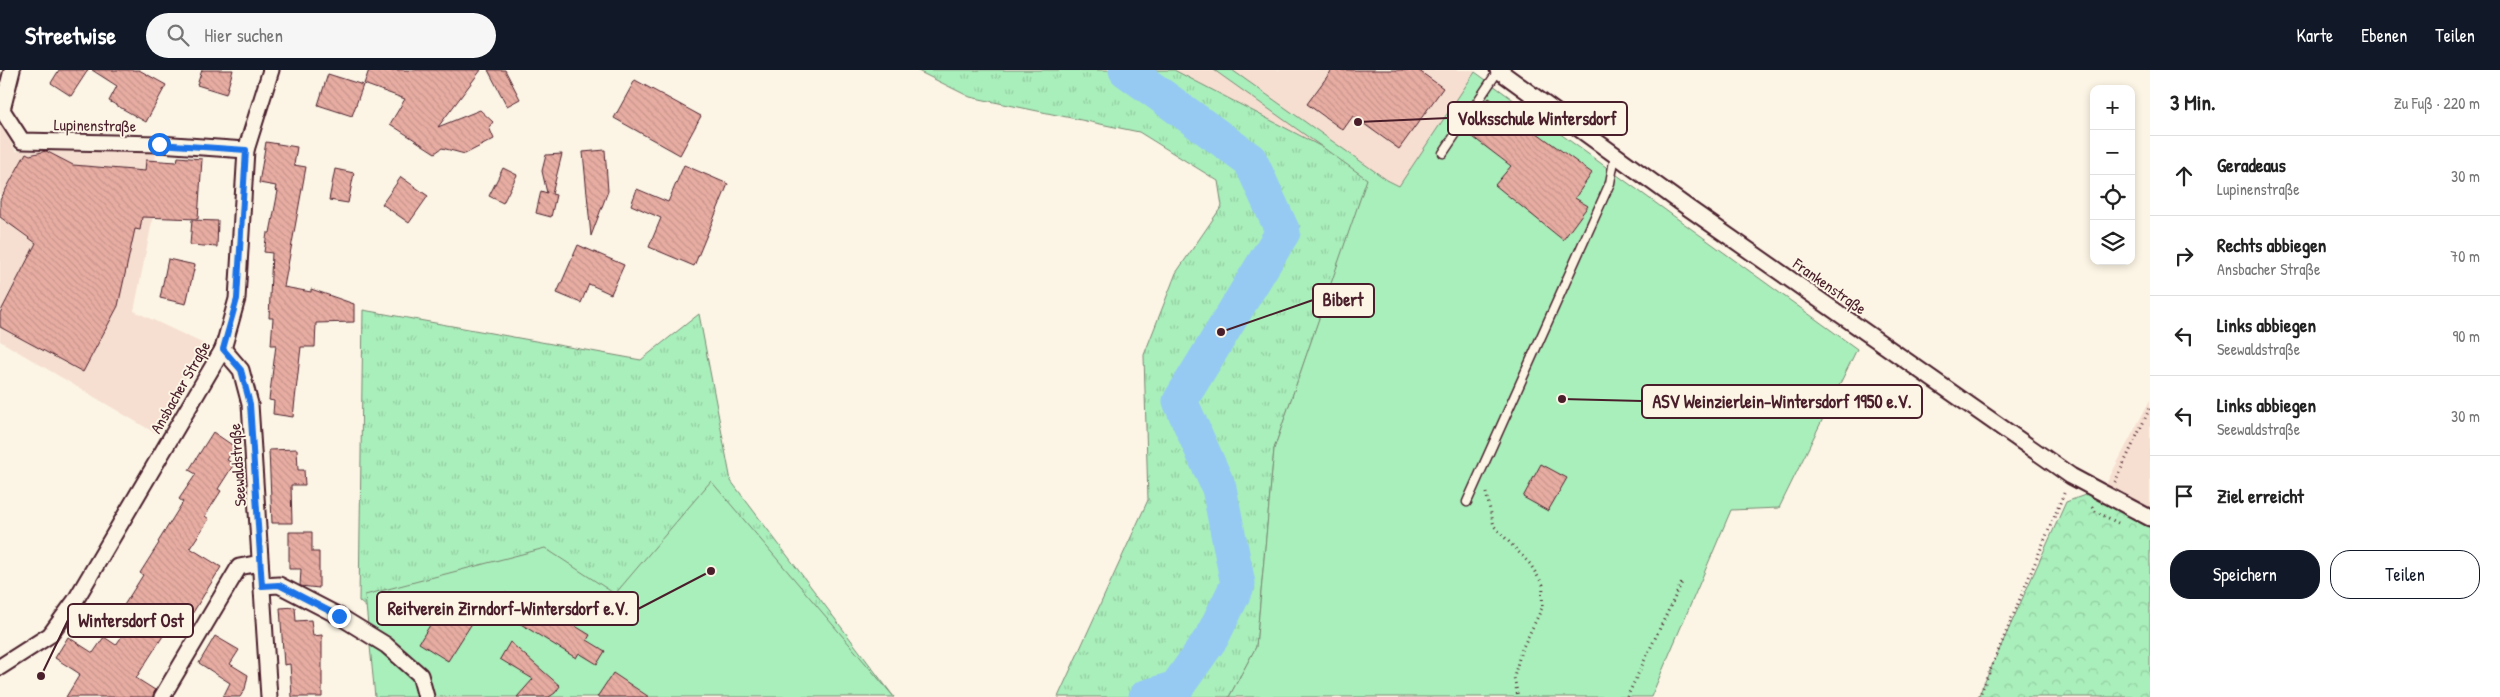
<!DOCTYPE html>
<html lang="de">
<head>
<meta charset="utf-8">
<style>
  body { margin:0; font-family:"Patrick Hand",sans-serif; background:#f6f6f6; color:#222 }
  .controls { position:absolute; right:15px; top:15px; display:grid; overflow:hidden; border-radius:10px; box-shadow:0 2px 8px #0003 }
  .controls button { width:45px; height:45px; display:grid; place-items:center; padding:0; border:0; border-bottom:1px solid #e0e0e0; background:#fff; color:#222; font:25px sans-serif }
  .stop { position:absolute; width:15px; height:15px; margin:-11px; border:4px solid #1a73e8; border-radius:50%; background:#fff }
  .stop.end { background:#1a73e8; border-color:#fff; box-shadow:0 1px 5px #0008 }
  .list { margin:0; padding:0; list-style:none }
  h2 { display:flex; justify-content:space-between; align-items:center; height:65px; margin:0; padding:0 20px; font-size:21px }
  h2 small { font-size:16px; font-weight:400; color:#767676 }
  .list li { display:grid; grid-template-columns:32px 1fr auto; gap:15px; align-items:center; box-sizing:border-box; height:80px; padding:0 20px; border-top:1px solid #e0e0e0 }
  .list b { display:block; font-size:19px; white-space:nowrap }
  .list p { margin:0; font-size:16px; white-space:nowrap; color:#767676 }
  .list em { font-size:16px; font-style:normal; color:#767676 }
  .actions { display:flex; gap:10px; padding:15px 20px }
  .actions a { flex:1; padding:11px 0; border:1px solid #111827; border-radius:20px; text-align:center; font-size:18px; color:#111827 }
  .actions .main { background:#111827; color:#fff }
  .icon { flex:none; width:28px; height:28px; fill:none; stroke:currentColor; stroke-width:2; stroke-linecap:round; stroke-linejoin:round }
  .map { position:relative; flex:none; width:2150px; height:627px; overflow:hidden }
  header { display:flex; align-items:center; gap:30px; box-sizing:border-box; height:70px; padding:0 25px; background:#111827; color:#fff }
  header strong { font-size:24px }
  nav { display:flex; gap:28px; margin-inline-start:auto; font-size:18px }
  .search { width:350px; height:45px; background:#f6f6f6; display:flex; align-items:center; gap:12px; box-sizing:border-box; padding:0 18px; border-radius:28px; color:#767676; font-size:19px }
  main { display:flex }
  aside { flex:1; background:#fff }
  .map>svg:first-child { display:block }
</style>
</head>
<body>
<header>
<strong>Streetwise</strong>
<div class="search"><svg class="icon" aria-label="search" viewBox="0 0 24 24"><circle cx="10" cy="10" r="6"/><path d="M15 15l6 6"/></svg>Hier suchen</div>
<nav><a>Karte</a><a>Ebenen</a><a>Teilen</a></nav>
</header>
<main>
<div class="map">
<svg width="2150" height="627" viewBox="0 0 2150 627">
  <defs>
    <pattern id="grass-tufts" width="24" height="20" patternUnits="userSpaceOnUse" patternTransform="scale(1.25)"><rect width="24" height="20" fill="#a9efbb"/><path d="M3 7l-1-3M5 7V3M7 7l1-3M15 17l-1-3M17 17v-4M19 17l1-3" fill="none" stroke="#93cca1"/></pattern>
    <pattern id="forest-crowns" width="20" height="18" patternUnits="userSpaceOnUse" patternTransform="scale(1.25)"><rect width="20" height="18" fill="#a9efbb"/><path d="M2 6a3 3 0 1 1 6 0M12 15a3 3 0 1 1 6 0" fill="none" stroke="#93cca1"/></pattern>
    <pattern id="building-back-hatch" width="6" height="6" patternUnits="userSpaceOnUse" patternTransform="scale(1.25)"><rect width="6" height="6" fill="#e7ada3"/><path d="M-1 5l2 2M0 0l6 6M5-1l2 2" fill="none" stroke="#c8948c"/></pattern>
  </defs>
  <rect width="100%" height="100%" fill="#fcf5e5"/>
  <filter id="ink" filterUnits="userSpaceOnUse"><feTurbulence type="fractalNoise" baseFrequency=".02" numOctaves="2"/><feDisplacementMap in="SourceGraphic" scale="10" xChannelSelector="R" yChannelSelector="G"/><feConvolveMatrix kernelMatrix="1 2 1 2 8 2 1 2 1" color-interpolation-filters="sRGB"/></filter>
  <g filter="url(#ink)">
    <g fill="#f6dfd1">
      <path d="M 1174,0 L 1473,0 L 1475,2 L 1399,116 Z"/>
      <path d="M 0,54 L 16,81 L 156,80 L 153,147 L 134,241 L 204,274 L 155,363 L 0,271 Z"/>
      <path d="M 2150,330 L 2150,442 L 2104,418 Z"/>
    </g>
    <g fill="url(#grass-tufts)" stroke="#7a8773">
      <path d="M 916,0 L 1174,0 L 1370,102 L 1274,379 L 1256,577 L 1229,627 L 1058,627 L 1148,430 L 1144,285 L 1176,203 L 1222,136 L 1218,111 L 1139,62 L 970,27 Z"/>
      <path d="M 363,240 L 641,290 L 699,244 L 731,411 L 894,627 L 367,538 L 359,531 Z"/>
    </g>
    <path fill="url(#forest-crowns)" stroke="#7a8773" d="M 2104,418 L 2150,442 L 2150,627 L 1978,627 L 2066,432 Z"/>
    <g fill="#a9efbb" stroke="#7a8773">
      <path d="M 1214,0 L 1232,0 L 1387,110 L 1399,116 L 1475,2 L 1857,279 L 1779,438 L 1731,440 L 1651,627 L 1229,627 L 1256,577 L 1274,379 L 1367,109 Z"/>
      <path d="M 711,411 L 894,627 L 375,627 L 365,525 L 545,478 L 615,524 Z"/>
    </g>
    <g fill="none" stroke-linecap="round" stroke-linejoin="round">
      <path stroke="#96caf3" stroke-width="35" d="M 1126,0 L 1250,90 L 1283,162 L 1180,331 L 1219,418 L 1238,514 L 1212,567 L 1176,618 L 1146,627"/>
    </g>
    <g fill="url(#building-back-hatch)" stroke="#4a1f2b">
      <path d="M 59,0 L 88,0 L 71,26 L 51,13 Z"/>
      <path d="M 92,0 L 139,0 L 166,15 L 146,52 L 109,31 L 117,16 Z"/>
      <path d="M 202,0 L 233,0 L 226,24 L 197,15 Z"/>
      <path d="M 369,0 L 481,0 L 438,57 L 480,40 L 493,52 L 489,57 L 494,69 L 465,84 L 442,78 L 435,83 L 390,54 L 405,29 L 364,14 Z"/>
      <path d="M 488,0 L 505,0 L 520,29 L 507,36 Z"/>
      <path d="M 1332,0 L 1418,0 L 1443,18 L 1399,79 L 1353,46 L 1343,60 L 1307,34 Z"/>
      <path d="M 328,4 L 363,15 L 352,46 L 318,35 Z"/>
      <path d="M 635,10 L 701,46 L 680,85 L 614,48 Z"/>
      <path d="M 1489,28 L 1592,103 L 1575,128 L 1588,136 L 1563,170 L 1495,115 L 1511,96 L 1465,61 Z"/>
      <path d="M 266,72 L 297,77 L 294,95 L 306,97 L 284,217 L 311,222 L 311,219 L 354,234 L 354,252 L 316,253 L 315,277 L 301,277 L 293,347 L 273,344 L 274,331 L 269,330 L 276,275 L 271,275 L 273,248 L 269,248 L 272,183 L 264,182 L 267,163 L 270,163 L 278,121 L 275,120 L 276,116 L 259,113 Z"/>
      <path d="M 605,80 L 608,121 L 591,166 L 583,82 Z"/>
      <path d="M 46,81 L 73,95 L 145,101 L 146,90 L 177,92 L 178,87 L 202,89 L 198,149 L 142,147 L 140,160 L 135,159 L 118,236 L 83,302 L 0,257 L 0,243 L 36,173 L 0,147 L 0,130 L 26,83 L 30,85 Z"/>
      <path d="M 562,84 L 552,124 L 556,125 L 551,147 L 536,143 L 541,121 L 547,123 L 542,101 L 546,85 Z"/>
      <path d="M 684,95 L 728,114 L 694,196 L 649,177 L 661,148 L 631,135 L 637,119 L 668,132 Z"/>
      <path d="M 503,98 L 517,105 L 503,133 L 489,126 Z"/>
      <path d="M 335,99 L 354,103 L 348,133 L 329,130 Z"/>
      <path d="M 401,107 L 428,126 L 409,153 L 382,134 Z"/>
      <path d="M 192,150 L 218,151 L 217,177 L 190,175 Z"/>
      <path d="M 578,175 L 624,195 L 611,224 L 589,214 L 581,233 L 557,223 Z"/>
      <path d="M 168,189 L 195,195 L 186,234 L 160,228 Z"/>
      <path d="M 213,362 L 235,377 L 227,390 L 234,394 L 218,419 L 221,421 L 205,446 L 209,449 L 190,478 L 221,497 L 181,562 L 170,555 L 136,608 L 155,620 L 153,627 L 66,627 L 80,604 L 55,588 L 68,567 L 93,583 L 104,567 L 116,575 L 134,548 L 121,540 L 143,505 L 140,503 L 159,473 L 158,472 L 183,432 L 179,429 L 196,404 L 189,400 Z"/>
      <path d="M 297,379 L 298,400 L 304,400 L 305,415 L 291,415 L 292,453 L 272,453 L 269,380 Z"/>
      <path d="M 1541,394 L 1567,408 L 1548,441 L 1523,427 Z"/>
      <path d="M 289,462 L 312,462 L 312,482 L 319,482 L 319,518 L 300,516 L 301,499 L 289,499 Z"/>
      <path d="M 505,522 L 536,550 L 544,537 L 590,565 L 587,570 L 605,581 L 597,594 L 579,583 L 576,588 L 493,537 Z"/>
      <path d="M 446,529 L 476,547 L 448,591 L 419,573 Z"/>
      <path d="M 295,537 L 296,551 L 311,550 L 313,566 L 322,565 L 322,627 L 292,627 L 290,594 L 284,595 L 280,538 Z"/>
      <path d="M 215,566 L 239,580 L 230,594 L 248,605 L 245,619 L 240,627 L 223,627 L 230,613 L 199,593 Z"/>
      <path d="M 510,572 L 560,616 L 555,623 L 549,627 L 517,627 L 533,609 L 500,589 Z"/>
      <path d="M 613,603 L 649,627 L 597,627 Z"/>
    </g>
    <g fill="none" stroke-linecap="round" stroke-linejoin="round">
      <g stroke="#4a1f2b" stroke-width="11">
        <g id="lane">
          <path d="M 1443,83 L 1498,1"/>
          <path d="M 1467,432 L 1610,113 L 1615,85"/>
        </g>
      </g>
      <g stroke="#4a1f2b" stroke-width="19">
        <g id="street">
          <path d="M 12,0 L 2,40 L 22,71 L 159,74 L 246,80"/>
          <path d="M 1498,0 L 1687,137 L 2071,406 L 2150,448"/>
          <path d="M 223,279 L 241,300 L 250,334 L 269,627"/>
          <path d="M 262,516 L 279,515 L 339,546 L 386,575 L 420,605 L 426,627"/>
          <path d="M 0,597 L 50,565 L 75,531 L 223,279 L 237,229 L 246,80 L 271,0"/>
          <path d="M 162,627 L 239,497 L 260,493"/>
        </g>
      </g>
      <g stroke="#4a1f2b" stroke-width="3" stroke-dasharray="1 4" stroke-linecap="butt">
        <path d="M 2115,412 L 2150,338"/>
        <path d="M 1486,423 L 1494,456 L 1530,494 L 1543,515 L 1542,538 L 1521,581 L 1514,607 L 1518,627"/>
        <path d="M 2092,437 L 2095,441 L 2118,453"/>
        <path d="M 1627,627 L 1683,510"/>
        <path d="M 1979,627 L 2065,421"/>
      </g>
      <use href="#lane" stroke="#fcf5e5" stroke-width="8"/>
      <use href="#street" stroke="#fcf5e5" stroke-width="15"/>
    </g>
  </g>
  <g fill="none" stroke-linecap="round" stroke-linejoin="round" filter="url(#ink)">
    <path stroke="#1a73e8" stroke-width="6" d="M 159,74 L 246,80 L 237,229 L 223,279 L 241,300 L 250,334 L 262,516 L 279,515 L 339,546"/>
  </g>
  <g text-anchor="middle" stroke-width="4" stroke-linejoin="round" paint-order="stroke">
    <g font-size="16" fill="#4a1f2b" stroke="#fcf5e5">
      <text transform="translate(95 55) rotate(1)" y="6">Lupinenstraße</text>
      <text transform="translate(1830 216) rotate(35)" y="6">Frankenstraße</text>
      <text transform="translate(180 317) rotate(-60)" y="6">Ansbacher Straße</text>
      <text transform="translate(237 395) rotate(-94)" y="6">Seewaldstraße</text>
    </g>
  </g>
  <path fill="none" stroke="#4a1f2b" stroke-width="2" d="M1358 52L1448 48M1221 262L1313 230M1562 329L1642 331M711 501L638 539M41 606L68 550"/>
  <g fill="#4a1f2b" stroke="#fcf5e5" stroke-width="2">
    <circle cx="1358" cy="52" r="5"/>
    <circle cx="1221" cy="262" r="5"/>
    <circle cx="1562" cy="329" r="5"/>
    <circle cx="711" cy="501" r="5"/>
    <circle cx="41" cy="606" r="5"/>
  </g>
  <g fill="#fcf5e5" stroke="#4a1f2b" stroke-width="2">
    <rect x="1448" y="32" width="179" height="33" rx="5"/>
    <rect x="1313" y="214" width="61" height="33" rx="5"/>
    <rect x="1642" y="315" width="280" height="33" rx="5"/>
    <rect x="377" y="522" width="261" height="33" rx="5"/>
    <rect x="68" y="534" width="125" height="33" rx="5"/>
  </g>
  <g font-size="18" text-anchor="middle" font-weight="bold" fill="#4a1f2b">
    <text x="1537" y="55">Volksschule Wintersdorf</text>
    <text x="1343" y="236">Bibert</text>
    <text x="1782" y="338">ASV Weinzierlein-Wintersdorf 1950 e.V.</text>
    <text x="508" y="545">Reitverein Zirndorf-Wintersdorf e.V.</text>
    <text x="131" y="557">Wintersdorf Ost</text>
  </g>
</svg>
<div class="controls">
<button>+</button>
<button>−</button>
<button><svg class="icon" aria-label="locate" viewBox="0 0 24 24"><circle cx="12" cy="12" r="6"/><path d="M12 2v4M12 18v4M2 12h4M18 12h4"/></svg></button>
<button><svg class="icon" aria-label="layers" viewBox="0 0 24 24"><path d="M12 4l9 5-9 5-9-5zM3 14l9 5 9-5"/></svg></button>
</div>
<div class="stop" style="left:159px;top:74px"></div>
<div class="stop end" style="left:339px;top:546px"></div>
</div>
<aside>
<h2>3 Min.<small>Zu Fuß · 220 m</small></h2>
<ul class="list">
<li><svg class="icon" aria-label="ahead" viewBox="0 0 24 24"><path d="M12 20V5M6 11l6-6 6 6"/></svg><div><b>Geradeaus</b><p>Lupinenstraße</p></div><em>30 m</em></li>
<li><svg class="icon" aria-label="right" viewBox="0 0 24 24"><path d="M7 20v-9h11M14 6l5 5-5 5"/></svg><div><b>Rechts abbiegen</b><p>Ansbacher Straße</p></div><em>70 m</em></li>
<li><svg class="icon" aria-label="left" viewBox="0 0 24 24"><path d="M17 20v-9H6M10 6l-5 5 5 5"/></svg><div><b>Links abbiegen</b><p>Seewaldstraße</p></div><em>90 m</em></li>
<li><svg class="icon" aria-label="left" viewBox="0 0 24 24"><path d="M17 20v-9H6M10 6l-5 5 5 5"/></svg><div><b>Links abbiegen</b><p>Seewaldstraße</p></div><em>30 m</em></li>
<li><svg class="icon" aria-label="arrive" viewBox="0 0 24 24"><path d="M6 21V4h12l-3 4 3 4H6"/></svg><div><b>Ziel erreicht</b></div></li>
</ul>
<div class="actions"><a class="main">Speichern</a><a>Teilen</a></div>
</aside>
</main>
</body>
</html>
